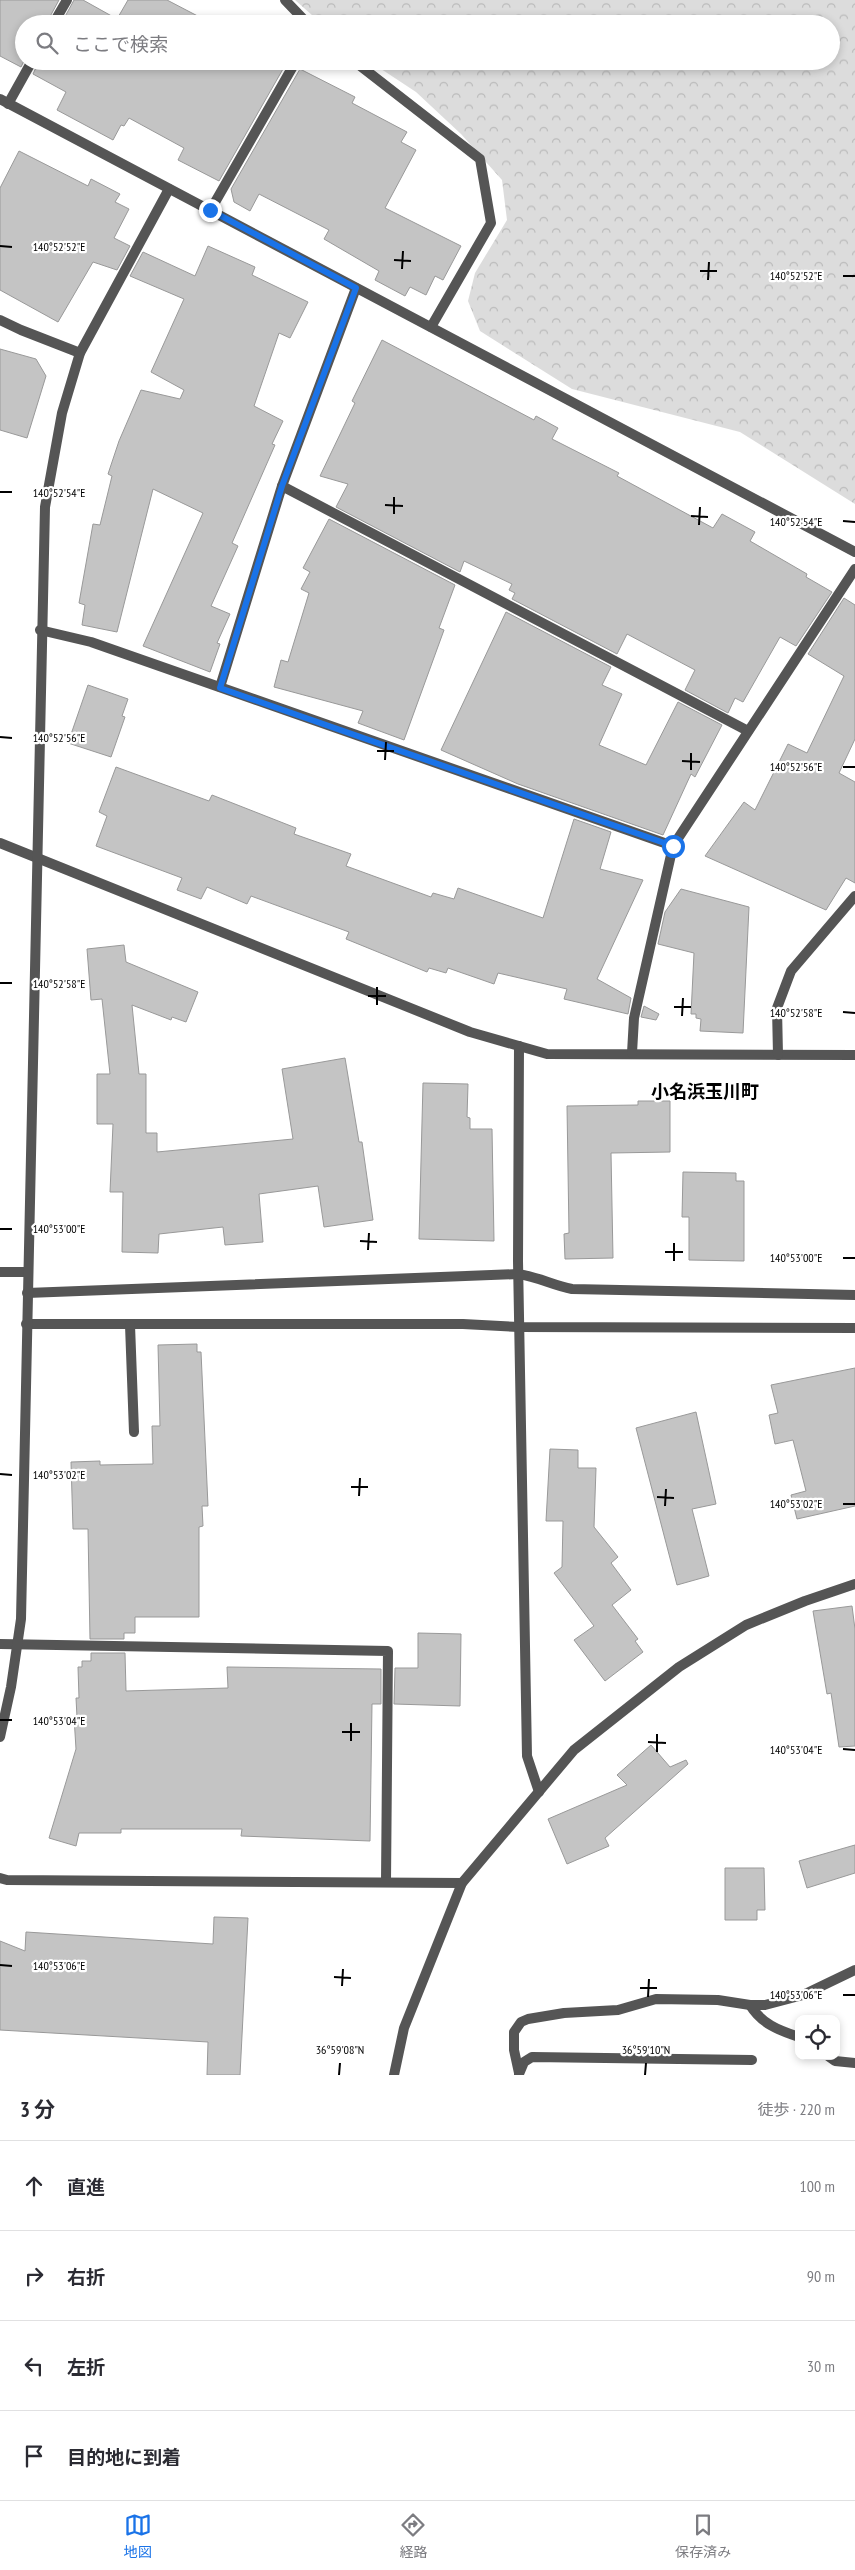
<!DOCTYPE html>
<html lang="ja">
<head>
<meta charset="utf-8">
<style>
  body { margin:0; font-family:"PT Sans Narrow","Noto Sans JP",sans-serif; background:#f7f7f7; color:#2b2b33 }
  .controls { position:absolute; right:15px; bottom:15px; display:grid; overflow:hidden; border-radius:10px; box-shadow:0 2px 8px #0003 }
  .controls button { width:45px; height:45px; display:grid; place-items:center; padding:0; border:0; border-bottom:1px solid #e1e1e2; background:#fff; color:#2b2b33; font:25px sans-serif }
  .stop { position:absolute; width:15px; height:15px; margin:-11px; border:4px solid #1a73e8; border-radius:50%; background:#fff }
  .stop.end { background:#1a73e8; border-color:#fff; box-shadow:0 1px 5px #0008 }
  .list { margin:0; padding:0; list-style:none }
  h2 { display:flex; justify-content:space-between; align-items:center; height:65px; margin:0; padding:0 20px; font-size:21px }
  h2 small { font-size:16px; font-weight:400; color:#7c7c81 }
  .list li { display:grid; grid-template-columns:32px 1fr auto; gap:15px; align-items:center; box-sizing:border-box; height:90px; padding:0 20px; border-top:1px solid #e1e1e2 }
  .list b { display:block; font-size:19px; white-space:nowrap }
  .list em { font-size:16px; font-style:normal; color:#7c7c81 }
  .icon { flex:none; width:28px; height:28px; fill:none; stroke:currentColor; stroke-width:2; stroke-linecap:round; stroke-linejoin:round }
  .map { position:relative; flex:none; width:855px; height:2075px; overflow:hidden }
  .search { position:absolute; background:#fff; box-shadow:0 2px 8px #0003; left:15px; right:15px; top:15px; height:55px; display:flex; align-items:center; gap:12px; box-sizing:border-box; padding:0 18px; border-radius:28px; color:#7c7c81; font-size:19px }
  .sheet { height:425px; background:#fff }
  nav { display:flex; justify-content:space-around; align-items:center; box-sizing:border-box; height:70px; border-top:1px solid #e1e1e2; background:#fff; font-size:14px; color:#7c7c81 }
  nav a { display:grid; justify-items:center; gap:2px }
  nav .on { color:#1a73e8 }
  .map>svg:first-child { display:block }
</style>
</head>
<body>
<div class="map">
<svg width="855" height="2075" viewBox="0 0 855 2075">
  <defs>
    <pattern id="forest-crowns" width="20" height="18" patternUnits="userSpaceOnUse" patternTransform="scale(1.25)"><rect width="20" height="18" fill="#dcdcdc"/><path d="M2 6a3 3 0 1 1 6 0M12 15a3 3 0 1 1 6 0" fill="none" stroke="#bbb"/></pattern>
  </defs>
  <rect width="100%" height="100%" fill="#fff"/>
  <path fill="url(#forest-crowns)" d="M 295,0 L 855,0 L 855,504 L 740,432 L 572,389 L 480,331 L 468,301 L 475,273 L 507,220 L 502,180 L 461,134 L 416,92 L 369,61 L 831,61 L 831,24 L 322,24 Z"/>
  <g fill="#c4c4c4" stroke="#999">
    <path d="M 0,0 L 59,0 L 46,24 L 24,24 L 24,61 L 21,67 L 0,56 Z"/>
    <path d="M 74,0 L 83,0 L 117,19 L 128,0 L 167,0 L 213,24 L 61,24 Z"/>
    <path d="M 39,61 L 285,61 L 287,62 L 219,181 L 178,160 L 184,148 L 129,118 L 124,126 L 121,125 L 113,140 L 57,110 L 66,92 L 33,74 Z"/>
    <path d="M 300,69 L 355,97 L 352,103 L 407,132 L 401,142 L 416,150 L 385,208 L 461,246 L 443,280 L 435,276 L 426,295 L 410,287 L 405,296 L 375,280 L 379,271 L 324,239 L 329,230 L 259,194 L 250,211 L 234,202 L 231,189 Z"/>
    <path d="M 19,151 L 88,186 L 91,179 L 120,194 L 115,202 L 129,209 L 114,238 L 130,246 L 117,270 L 93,262 L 58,322 L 0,290 L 0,188 Z"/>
    <path d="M 208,246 L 255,267 L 252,275 L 308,302 L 290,338 L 279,333 L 254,406 L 283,421 L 272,444 L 275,445 L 232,543 L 238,546 L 211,606 L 230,614 L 217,643 L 220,644 L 210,672 L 143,646 L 203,513 L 153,489 L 117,632 L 82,625 L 85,605 L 79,603 L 93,524 L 100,525 L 112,476 L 108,474 L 119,441 L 141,390 L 180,399 L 184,390 L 151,372 L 184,299 L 130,276 L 143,252 L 195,276 Z"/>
    <path d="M 382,340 L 534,420 L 536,416 L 558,428 L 552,439 L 619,473 L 617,476 L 713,528 L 722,514 L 755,532 L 750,541 L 807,574 L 806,577 L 832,592 L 796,646 L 780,637 L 743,702 L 735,698 L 728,713 L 685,690 L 695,670 L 627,634 L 617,654 L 512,599 L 515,593 L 509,590 L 512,584 L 464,561 L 460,572 L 336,507 L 348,484 L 320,476 L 355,403 L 352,401 Z"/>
    <path d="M 0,349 L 36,359 L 46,376 L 27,438 L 0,430 Z"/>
    <path d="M 329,519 L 455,585 L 439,628 L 444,630 L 404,740 L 358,723 L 363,711 L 274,687 L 281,660 L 288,662 L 309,593 L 301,589 L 310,572 L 303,568 Z"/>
    <path d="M 844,598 L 855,605 L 855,739 L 839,773 L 855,782 L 855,883 L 846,878 L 826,910 L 705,856 L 744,802 L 755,810 L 788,744 L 807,753 L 844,676 L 808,654 Z"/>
    <path d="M 506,612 L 611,667 L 602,685 L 622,694 L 599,745 L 646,765 L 678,702 L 722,725 L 695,777 L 691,774 L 663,835 L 518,784 L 441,750 Z"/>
    <path d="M 88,685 L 128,699 L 122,716 L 125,717 L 111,757 L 68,743 Z"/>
    <path d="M 116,767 L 209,801 L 212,795 L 296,828 L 294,834 L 351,854 L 346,866 L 431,897 L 433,893 L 454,899 L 458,888 L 543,918 L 574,819 L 611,832 L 600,869 L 643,880 L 597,979 L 631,998 L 628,1014 L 564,999 L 567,989 L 498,973 L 494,984 L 448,968 L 446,973 L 429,968 L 427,972 L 346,939 L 349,932 L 251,896 L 247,904 L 207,887 L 201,899 L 177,890 L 182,878 L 96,846 L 107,816 L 99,812 Z"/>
    <path d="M 681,889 L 749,907 L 743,1033 L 700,1031 L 701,1019 L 696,1018 L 696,1014 L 691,1014 L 694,953 L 658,944 L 665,912 Z"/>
    <path d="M 124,945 L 126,962 L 198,992 L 186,1022 L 172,1017 L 171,1020 L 132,1005 L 139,1074 L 146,1074 L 146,1133 L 157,1133 L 157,1152 L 293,1139 L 282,1069 L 345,1058 L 359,1142 L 362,1142 L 373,1220 L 324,1227 L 318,1186 L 259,1194 L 263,1242 L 225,1245 L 223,1227 L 159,1234 L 158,1253 L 122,1252 L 123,1192 L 110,1192 L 113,1124 L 97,1124 L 97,1074 L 110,1074 L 102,999 L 91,1000 L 87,949 Z"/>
    <path d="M 644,1006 L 659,1014 L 656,1020 L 641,1017 Z"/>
    <path d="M 423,1083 L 468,1084 L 467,1117 L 470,1118 L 470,1129 L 492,1129 L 494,1241 L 419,1239 Z"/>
    <path d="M 638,1101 L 670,1101 L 670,1152 L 611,1153 L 613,1258 L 565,1259 L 564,1234 L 569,1233 L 567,1106 L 638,1105 Z"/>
    <path d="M 683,1172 L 736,1173 L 736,1181 L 744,1181 L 744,1261 L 689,1260 L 689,1217 L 682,1217 Z"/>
    <path d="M 197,1344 L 197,1352 L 201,1352 L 208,1506 L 202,1506 L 203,1526 L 199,1527 L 199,1617 L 135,1617 L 135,1633 L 124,1633 L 124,1639 L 90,1639 L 88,1529 L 73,1529 L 71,1462 L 100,1461 L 100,1465 L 153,1464 L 152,1426 L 160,1426 L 158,1345 Z"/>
    <path d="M 855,1368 L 855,1506 L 797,1519 L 791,1495 L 806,1491 L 793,1440 L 775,1444 L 769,1415 L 778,1413 L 771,1385 Z"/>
    <path d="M 696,1412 L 716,1504 L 692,1509 L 709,1576 L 677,1585 L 636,1428 Z"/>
    <path d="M 550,1449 L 578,1450 L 578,1468 L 596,1468 L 594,1527 L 618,1557 L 611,1563 L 631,1590 L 612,1605 L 638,1639 L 635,1641 L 643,1652 L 605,1681 L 574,1640 L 594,1626 L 554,1573 L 562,1567 L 563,1521 L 546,1521 Z"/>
    <path d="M 852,1606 L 855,1629 L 855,1746 L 839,1747 L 831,1693 L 827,1694 L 813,1611 Z"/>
    <path d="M 418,1633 L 461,1634 L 460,1706 L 394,1704 L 395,1668 L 418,1668 Z"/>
    <path d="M 91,1653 L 125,1653 L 126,1691 L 228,1688 L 227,1667 L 381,1669 L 381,1704 L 372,1704 L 370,1841 L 241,1836 L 242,1829 L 121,1829 L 121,1833 L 79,1833 L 76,1846 L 49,1838 L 76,1749 L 74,1717 L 77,1717 L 76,1698 L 79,1698 L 78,1667 L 82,1667 L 82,1661 L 91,1661 Z"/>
    <path d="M 651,1745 L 670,1767 L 686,1760 L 688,1764 L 605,1838 L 609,1846 L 567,1864 L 548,1819 L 627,1785 L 617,1775 Z"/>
    <path d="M 855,1845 L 855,1873 L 807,1888 L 799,1861 Z"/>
    <path d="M 725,1868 L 764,1868 L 765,1910 L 757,1910 L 757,1920 L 725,1920 Z"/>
    <path d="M 214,1917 L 248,1918 L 240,2075 L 207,2075 L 208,2042 L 0,2030 L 0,1941 L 25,1951 L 26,1932 L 213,1944 Z"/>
  </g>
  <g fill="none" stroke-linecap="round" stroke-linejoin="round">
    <g stroke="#555" stroke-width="10">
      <path d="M 285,0 L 308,24"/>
      <path d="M 53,24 L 67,0"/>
      <path d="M 354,61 L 480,159 L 491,223 L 431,327"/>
      <path d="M 0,99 L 855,552"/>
      <path d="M 8,104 L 32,61"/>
      <path d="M 210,211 L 296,61"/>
      <path d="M 0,320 L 21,330 L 80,353"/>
      <path d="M 282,486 L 748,731"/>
      <path d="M 40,630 L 91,642 L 673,846"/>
      <path d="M 220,687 L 282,486 L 356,288"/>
      <path d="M 0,843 L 470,1032 L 547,1054 L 855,1055"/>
      <path d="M 519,1046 L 518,1261 L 527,1756 L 539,1792"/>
      <path d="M 632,1053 L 634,1018 L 673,846 L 855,569"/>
      <path d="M 778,1055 L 777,1008 L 791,971 L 855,896"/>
      <path d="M 0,1272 L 27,1272"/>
      <path d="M 27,1293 L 518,1274 C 539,1277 552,1285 572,1289 L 855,1295"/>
      <path d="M 26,1324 L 463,1324 L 519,1327 L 855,1328"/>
      <path d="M 130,1325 L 134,1432"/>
      <path d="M 0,1644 L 388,1651 L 386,1882"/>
      <path d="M 0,1737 L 11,1687 L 21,1619 L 45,507 L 62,413 L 80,353 L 169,189"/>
      <path d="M 0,1878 L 7,1880 L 462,1883"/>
      <path d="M 750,2005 C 762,2024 778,2030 799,2037"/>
      <path d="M 828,2056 L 835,2061 L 855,2063"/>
      <path d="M 519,2073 L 514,2050 L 514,2032 L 521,2022 L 528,2019 L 564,2013 L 618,2010 L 656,1999 L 718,2000 L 750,2005 L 765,2005 L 803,1995 L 855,1970"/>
      <path d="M 519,2074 L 524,2062 L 532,2057 L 752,2060"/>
      <path d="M 394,2075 L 404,2028 L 462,1883 L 574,1750 L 679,1667 L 746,1625 L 805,1601 L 855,1584"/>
    </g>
  </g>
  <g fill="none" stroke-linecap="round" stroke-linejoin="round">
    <path stroke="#1a73e8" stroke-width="6" d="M 210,210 L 356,288 L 282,486 L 220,688 L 673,846"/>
  </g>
  <path fill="none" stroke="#000" stroke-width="2" d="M 0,246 L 12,247M 394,260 L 411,261M 402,269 L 403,251M 700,271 L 717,271M 843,276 L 855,276M 708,280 L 709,262M 0,492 L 12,492M 385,505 L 403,506M 394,514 L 394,497M 691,516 L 708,517M 843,521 L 855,522M 699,525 L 700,507M 0,737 L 12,738M 377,751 L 394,751M 385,760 L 386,742M 682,761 L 700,762M 843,767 L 855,767M 691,770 L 691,753M 0,983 L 12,983M 368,996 L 386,996M 377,1005 L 377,987M 674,1007 L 691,1007M 843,1012 L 855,1013M 682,1016 L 683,998M 0,1229 L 12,1229M 360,1241 L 377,1242M 368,1250 L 369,1233M 665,1252 L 683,1252M 843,1258 L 855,1258M 674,1261 L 674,1243M 0,1474 L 12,1475M 351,1487 L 368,1487M 359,1496 L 360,1478M 657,1497 L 674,1498M 843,1504 L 855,1504M 665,1506 L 666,1489M 0,1720 L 12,1720M 342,1732 L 360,1732M 351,1741 L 351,1723M 648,1742 L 666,1743M 843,1749 L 855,1750M 657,1752 L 657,1734M 0,1965 L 12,1966M 334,1977 L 351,1978M 342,1986 L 343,1969M 640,1988 L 657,1988M 843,1995 L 855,1995M 648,1997 L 649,1979M 339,2075 L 340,2063M 645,2075 L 646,2063"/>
  <g text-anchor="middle" stroke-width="4.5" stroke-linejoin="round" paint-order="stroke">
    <g font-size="18" font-weight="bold" fill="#000" stroke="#fff">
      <text x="705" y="1098">小名浜玉川町</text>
    </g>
  </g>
  <g font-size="12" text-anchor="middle" fill="#000" stroke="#fff" stroke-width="4.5" stroke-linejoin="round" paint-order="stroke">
    <text x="59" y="251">140°52'52"E</text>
    <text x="796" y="280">140°52'52"E</text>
    <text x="59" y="497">140°52'54"E</text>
    <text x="796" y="526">140°52'54"E</text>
    <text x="59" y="742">140°52'56"E</text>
    <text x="796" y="771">140°52'56"E</text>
    <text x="59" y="988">140°52'58"E</text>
    <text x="796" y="1017">140°52'58"E</text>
    <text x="59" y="1233">140°53'00"E</text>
    <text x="796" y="1262">140°53'00"E</text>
    <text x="59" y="1479">140°53'02"E</text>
    <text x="796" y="1508">140°53'02"E</text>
    <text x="59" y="1725">140°53'04"E</text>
    <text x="796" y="1754">140°53'04"E</text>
    <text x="59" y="1970">140°53'06"E</text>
    <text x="796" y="1999">140°53'06"E</text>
    <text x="340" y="2054">36°59'08"N</text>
    <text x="646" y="2054">36°59'10"N</text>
  </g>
</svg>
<div class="controls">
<button><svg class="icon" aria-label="locate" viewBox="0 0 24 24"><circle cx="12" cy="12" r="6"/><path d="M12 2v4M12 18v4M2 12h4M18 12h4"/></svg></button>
</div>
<div class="stop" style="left:673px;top:846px"></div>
<div class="stop end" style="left:210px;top:210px"></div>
<div class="search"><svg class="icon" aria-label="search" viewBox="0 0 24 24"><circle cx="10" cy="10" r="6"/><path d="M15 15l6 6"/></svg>ここで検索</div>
</div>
<section class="sheet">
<h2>3 分<small>徒歩 · 220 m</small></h2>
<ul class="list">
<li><svg class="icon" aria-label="ahead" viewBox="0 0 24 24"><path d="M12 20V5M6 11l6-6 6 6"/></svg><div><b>直進</b></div><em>100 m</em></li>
<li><svg class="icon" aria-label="right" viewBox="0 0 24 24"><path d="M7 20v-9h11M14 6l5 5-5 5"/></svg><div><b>右折</b></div><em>90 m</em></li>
<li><svg class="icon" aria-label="left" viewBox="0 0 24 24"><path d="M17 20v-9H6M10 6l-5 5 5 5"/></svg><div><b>左折</b></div><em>30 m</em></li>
<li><svg class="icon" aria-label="arrive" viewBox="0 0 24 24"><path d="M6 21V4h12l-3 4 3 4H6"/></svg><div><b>目的地に到着</b></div></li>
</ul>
</section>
<nav>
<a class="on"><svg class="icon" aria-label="map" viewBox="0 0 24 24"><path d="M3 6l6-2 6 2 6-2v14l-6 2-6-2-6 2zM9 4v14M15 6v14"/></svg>地図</a>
<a><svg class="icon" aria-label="directions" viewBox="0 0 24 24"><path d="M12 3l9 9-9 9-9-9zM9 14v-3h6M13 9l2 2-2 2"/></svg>経路</a>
<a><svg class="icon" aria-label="saved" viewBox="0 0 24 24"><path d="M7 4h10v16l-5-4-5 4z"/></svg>保存済み</a>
</nav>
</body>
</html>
